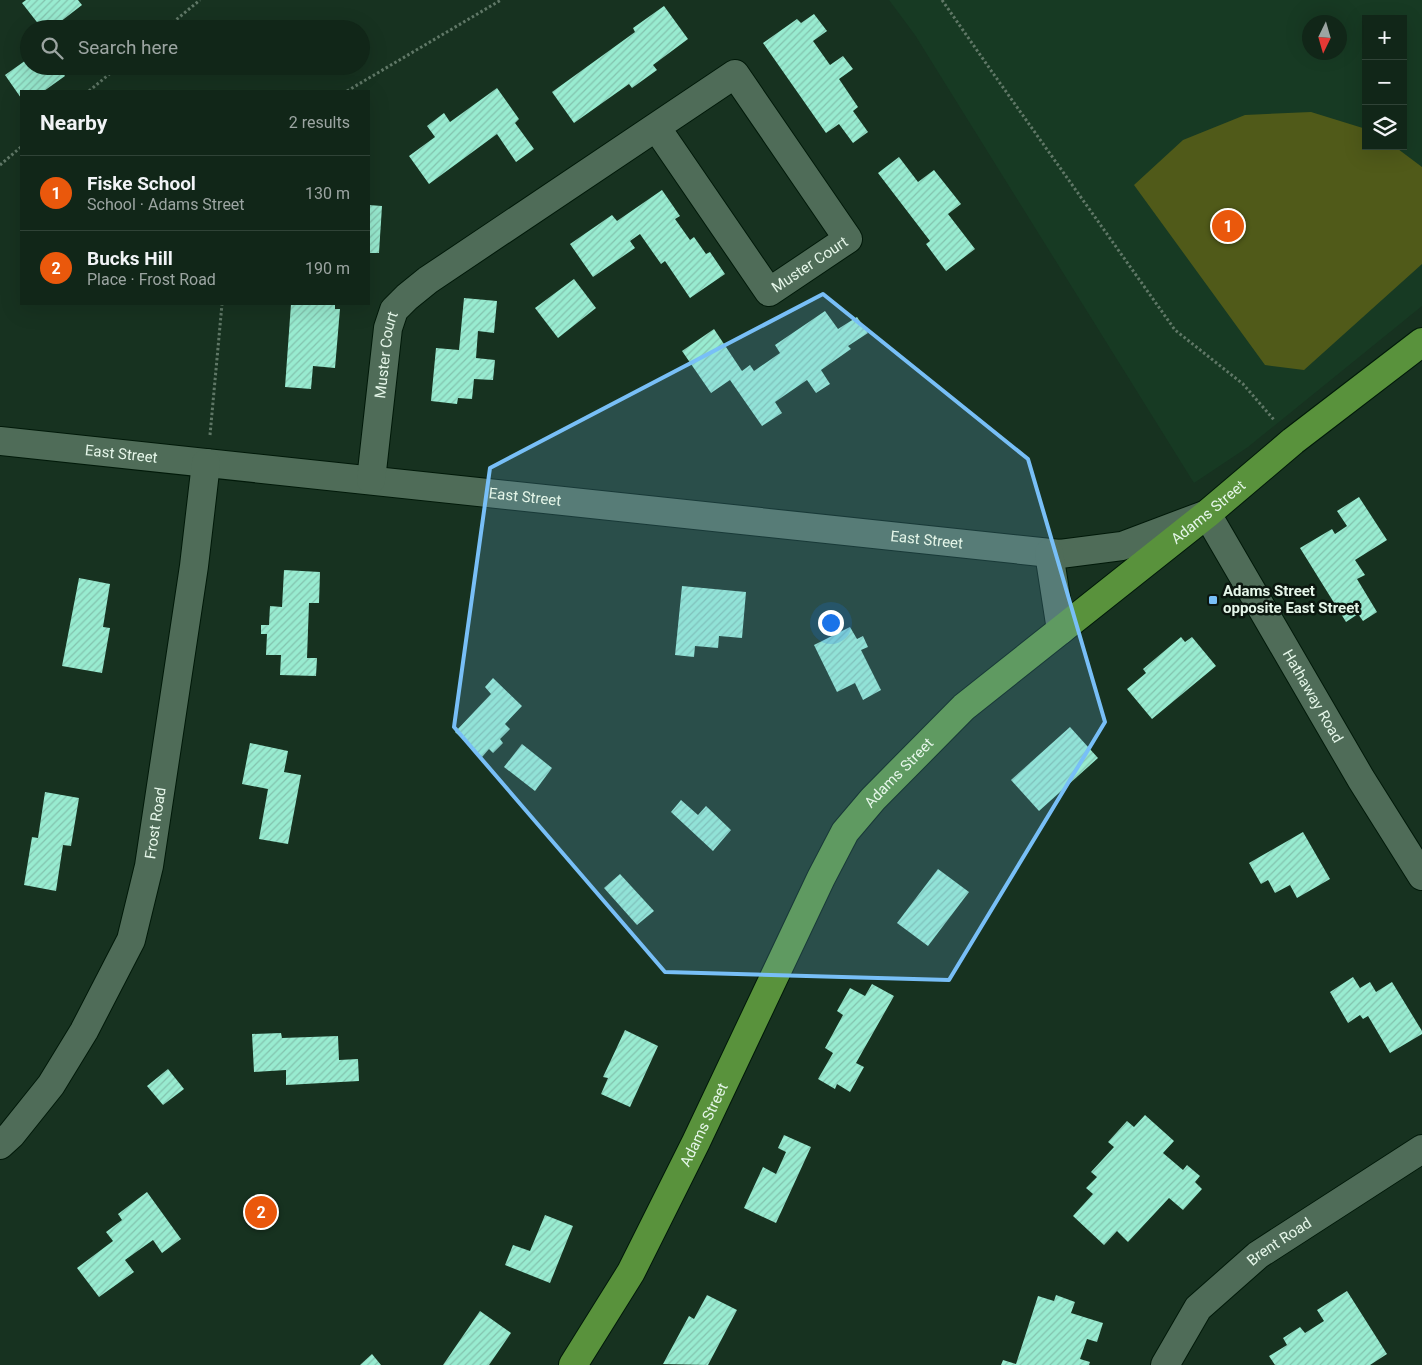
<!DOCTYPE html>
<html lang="en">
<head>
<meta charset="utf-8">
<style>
  body { margin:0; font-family:Roboto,sans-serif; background:#1e3225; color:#f1f3f6 }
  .controls { position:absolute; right:15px; top:15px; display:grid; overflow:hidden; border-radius:0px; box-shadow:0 5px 20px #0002 }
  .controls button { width:45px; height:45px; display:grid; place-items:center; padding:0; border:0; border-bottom:1px solid #304337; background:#112618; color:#f1f3f6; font:25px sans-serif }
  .compass { position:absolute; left:1302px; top:15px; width:45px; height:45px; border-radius:50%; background:#112618; box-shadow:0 5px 20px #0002; rotate:185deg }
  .you { position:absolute; left:830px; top:622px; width:18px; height:18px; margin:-12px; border:4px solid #fff; border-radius:50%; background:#1a73e8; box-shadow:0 0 0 8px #1a73e833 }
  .badge { display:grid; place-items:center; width:32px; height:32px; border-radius:50%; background:#ea580c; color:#fff; font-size:16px; font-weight:700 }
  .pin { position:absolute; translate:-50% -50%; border:2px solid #fff; box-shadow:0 1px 5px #0006 }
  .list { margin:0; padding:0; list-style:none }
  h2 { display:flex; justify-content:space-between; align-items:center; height:65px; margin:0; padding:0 20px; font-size:21px }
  h2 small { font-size:16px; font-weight:400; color:#9ca5a2 }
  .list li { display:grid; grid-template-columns:32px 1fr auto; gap:15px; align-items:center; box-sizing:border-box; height:75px; padding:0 20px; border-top:1px solid #304337 }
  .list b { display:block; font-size:19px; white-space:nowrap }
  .list p { margin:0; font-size:16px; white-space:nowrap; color:#9ca5a2 }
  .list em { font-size:16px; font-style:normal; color:#9ca5a2 }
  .icon { flex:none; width:28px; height:28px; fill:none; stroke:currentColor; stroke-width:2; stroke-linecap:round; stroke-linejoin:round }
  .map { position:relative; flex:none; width:1422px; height:1365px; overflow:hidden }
  .search { position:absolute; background:#112618; box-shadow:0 5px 20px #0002; left:20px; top:20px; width:350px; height:55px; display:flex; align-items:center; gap:12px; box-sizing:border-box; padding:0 18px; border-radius:28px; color:#9ca5a2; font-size:19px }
  .panel { position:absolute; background:#112618; box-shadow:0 5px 20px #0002; left:20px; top:90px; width:350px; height:215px; border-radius:0px }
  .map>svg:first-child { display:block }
</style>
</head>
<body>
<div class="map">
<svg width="1422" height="1365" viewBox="0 0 1422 1365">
  <defs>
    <pattern id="building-hatch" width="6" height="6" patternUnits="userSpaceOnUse" patternTransform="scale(1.25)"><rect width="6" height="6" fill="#98ebd0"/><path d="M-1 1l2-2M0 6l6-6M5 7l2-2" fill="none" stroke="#83c3ae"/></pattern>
  </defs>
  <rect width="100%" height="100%" fill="#173220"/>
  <path fill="#173a23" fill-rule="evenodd" d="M 889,0 L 1422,0 L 1422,306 L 1248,447 L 1194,483 L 915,35 ZM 1366,19 L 1403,19 L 1403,146 L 1366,146 ZM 1310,22 L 1340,22 L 1340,52 L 1310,52 Z"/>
  <path fill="#505a19" d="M 1311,112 L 1366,129 L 1366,146 L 1394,146 L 1422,167 L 1422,264 L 1304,370 L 1265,365 L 1134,185 L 1183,140 L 1245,115 Z"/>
  <g fill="url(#building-hatch)">
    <path d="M 26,0 L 78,0 L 82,5 L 51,29 L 49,29 L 44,22 L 40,26 L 22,3 Z"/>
    <path d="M 664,6 L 688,39 L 653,65 L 657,70 L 632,88 L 629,84 L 574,123 L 552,92 L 635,32 L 633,28 Z"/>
    <path d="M 814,14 L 827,31 L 813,41 L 830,65 L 843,56 L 853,69 L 839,79 L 858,107 L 853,111 L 868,132 L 853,143 L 839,124 L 826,133 L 763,43 L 797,19 L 801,23 Z"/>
    <path d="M 29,58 L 29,66 L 58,66 L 65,76 L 44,91 L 21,91 L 21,98 L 5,75 Z"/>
    <path d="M 497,88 L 519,119 L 515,123 L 534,149 L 516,162 L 497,134 L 429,184 L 409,156 L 435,137 L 427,126 L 444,113 L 450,122 Z"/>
    <path d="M 899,157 L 918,182 L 934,170 L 961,204 L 948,214 L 975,249 L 946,271 L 926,244 L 930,241 L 878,173 Z"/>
    <path d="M 662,190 L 680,216 L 675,219 L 690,240 L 694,237 L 706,254 L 710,252 L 725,274 L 690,298 L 665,261 L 661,264 L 640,234 L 630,241 L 635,248 L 593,277 L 570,244 L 612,215 L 617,221 Z"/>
    <path d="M 369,205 L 382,206 L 379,253 L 369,253 Z"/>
    <path d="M 574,279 L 596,308 L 558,338 L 535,308 Z"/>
    <path d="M 464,298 L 497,301 L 494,333 L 478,331 L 476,358 L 495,360 L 493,380 L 474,379 L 472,399 L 458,398 L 457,404 L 431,401 L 436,348 L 459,350 Z"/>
    <path d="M 291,304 L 335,304 L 335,309 L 340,309 L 335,368 L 313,366 L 311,389 L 285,387 Z"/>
    <path d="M 825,311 L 838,329 L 857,317 L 868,333 L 848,346 L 851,349 L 821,370 L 830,384 L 816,393 L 807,380 L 775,402 L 782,413 L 762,426 L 730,380 L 711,393 L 682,351 L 714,329 L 742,371 L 750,365 L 754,371 L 780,353 L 775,345 Z"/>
    <path d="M 1359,497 L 1387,540 L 1355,560 L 1365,575 L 1357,579 L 1377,612 L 1363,621 L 1358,614 L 1346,622 L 1300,548 L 1332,529 L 1335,534 L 1347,526 L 1337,511 Z"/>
    <path d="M 284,570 L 320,572 L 319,603 L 309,603 L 307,658 L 317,658 L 316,676 L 280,675 L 281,655 L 266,655 L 267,634 L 261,634 L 261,625 L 269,625 L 270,606 L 282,607 Z"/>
    <path d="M 79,578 L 110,584 L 103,627 L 110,628 L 102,673 L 62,666 Z"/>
    <path d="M 682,586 L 746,592 L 742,638 L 719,636 L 718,648 L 695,646 L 694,657 L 675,655 Z"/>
    <path d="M 850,627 L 857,639 L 863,636 L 868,647 L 861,650 L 881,690 L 863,700 L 855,683 L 837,692 L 814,645 Z"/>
    <path d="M 1181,637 L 1185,642 L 1192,637 L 1216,666 L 1152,719 L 1127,689 L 1146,673 L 1143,669 Z"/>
    <path d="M 493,678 L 522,706 L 505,724 L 510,729 L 500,739 L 503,743 L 493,753 L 489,749 L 482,757 L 455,732 L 491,694 L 485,687 Z"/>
    <path d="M 1070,727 L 1098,758 L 1039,811 L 1011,780 Z"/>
    <path d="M 250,743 L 288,751 L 284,772 L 301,775 L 288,844 L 259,839 L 268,789 L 242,784 Z"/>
    <path d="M 522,744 L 552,768 L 535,791 L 504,767 Z"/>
    <path d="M 45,792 L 79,798 L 71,846 L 63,845 L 56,891 L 24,885 L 32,837 L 38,838 Z"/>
    <path d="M 681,800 L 698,815 L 706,806 L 731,830 L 713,851 L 671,812 Z"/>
    <path d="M 1303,832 L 1330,879 L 1297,898 L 1290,885 L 1275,893 L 1268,880 L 1261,884 L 1249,863 Z"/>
    <path d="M 938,869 L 969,892 L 928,946 L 897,923 Z"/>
    <path d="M 620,874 L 654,911 L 637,925 L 604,888 Z"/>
    <path d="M 1353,977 L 1360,988 L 1370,982 L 1376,992 L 1392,982 L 1422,1031 L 1422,1034 L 1390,1053 L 1368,1016 L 1363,1019 L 1360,1015 L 1348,1023 L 1330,992 Z"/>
    <path d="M 872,984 L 894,996 L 856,1063 L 864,1067 L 850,1092 L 837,1084 L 835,1089 L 818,1079 L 833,1053 L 825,1048 L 843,1015 L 837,1011 L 850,988 L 865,996 Z"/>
    <path d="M 625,1030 L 658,1046 L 630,1107 L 601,1094 L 608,1078 L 603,1077 Z"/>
    <path d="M 281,1033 L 282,1038 L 338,1036 L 339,1060 L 358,1059 L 359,1081 L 286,1085 L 286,1070 L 254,1072 L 252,1034 Z"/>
    <path d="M 168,1069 L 184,1089 L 163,1105 L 147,1086 Z"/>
    <path d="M 1145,1115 L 1174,1141 L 1163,1153 L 1183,1170 L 1187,1165 L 1200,1176 L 1195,1182 L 1202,1189 L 1183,1210 L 1169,1198 L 1128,1242 L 1117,1231 L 1104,1245 L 1073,1216 L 1093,1194 L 1086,1188 L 1097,1177 L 1091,1172 L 1114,1147 L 1108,1142 L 1127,1121 L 1134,1127 Z"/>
    <path d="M 784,1135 L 811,1147 L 776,1223 L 744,1208 L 763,1167 L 776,1174 L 786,1152 L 778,1148 Z"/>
    <path d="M 147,1192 L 181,1239 L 162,1253 L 153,1240 L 125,1260 L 134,1272 L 99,1297 L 77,1268 L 113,1241 L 106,1232 L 122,1220 L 118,1214 Z"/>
    <path d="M 545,1215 L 573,1226 L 550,1283 L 505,1265 L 513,1245 L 530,1251 Z"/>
    <path d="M 1347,1291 L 1387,1354 L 1370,1365 L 1275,1365 L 1269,1356 L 1287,1345 L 1283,1338 L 1300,1327 L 1305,1333 L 1324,1321 L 1317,1310 Z"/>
    <path d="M 707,1295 L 737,1310 L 708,1365 L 663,1364 L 689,1316 L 694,1319 Z"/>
    <path d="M 1056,1295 L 1075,1302 L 1071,1313 L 1103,1323 L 1097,1342 L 1087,1339 L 1080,1359 L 1090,1362 L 1089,1365 L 1001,1365 L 1003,1360 L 1016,1364 L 1038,1296 L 1054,1301 Z"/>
    <path d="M 480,1311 L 511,1333 L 489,1365 L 443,1365 Z"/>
    <path d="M 372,1354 L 381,1365 L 360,1365 Z"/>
  </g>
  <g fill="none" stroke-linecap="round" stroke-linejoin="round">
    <g stroke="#011909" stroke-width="30">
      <g id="minor">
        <path id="s1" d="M 0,441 L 1060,554 L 1122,546 L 1207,514 L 1361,779 L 1422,876"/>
        <path id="s2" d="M 371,480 L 388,328 L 394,310 L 407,297 L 428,280 L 656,127 L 769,292 L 848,239 L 735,74 L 656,127"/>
        <path d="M 1049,553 L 1061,630"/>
        <path id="s3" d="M 0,1145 L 11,1135 L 51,1085 L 84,1031 L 131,940 L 149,866 L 194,566 L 206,463"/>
        <path id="s4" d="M 1165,1365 L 1198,1308 L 1258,1255 L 1422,1149"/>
      </g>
    </g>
    <g stroke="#011909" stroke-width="30">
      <g id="major">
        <path id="s5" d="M 573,1365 L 631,1272 L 696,1142 L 821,878 L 845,832 L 873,799 L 964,707 L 1207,514 L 1293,441 L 1422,342"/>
      </g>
    </g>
    <g stroke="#607867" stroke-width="3" stroke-dasharray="2.5 2.5" stroke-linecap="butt">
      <path d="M 942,0 L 990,69 L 1175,330 L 1243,384 L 1275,421"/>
      <path d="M 165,29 L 200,0"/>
      <path d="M 89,91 L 119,66"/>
      <path d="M 347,91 L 501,0"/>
      <path d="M 0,165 L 21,147"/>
      <path d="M 210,435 L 222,304"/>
    </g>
    <use href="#minor" stroke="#4f6c58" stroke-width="28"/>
    <use href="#major" stroke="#59923c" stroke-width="28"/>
  </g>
  <path fill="#78bff7" fill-opacity="0.2" stroke="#78bff7" stroke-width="4" stroke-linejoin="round" d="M 823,294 L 1028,459 L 1105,722 L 949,980 L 665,972 L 454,727 L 490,468 Z"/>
  <rect fill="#78bff7" stroke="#0b170f" stroke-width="2" x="1208" y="595" width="10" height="10" rx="2.5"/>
  <g text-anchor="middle" stroke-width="5" stroke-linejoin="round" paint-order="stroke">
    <g font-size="15" fill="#e5f6e9" stroke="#0b170f">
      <text dy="5" stroke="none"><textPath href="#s2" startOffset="741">Muster Court</textPath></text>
      <text dy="5" stroke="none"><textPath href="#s2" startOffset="126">Muster Court</textPath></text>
      <text dy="5" stroke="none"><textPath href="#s1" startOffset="122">East Street</textPath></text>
      <text dy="5" stroke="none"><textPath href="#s1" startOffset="528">East Street</textPath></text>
      <text dy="5" stroke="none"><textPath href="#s5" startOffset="1084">Adams Street</textPath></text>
      <text dy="5" stroke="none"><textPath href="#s1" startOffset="932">East Street</textPath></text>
      <text dy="5" stroke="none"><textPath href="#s1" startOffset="1430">Hathaway Road</textPath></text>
      <text dy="5" stroke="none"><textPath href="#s5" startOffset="679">Adams Street</textPath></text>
      <text dy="5" stroke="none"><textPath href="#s3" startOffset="364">Frost Road</textPath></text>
      <text dy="5" stroke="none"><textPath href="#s5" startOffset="274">Adams Street</textPath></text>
      <text dy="5" stroke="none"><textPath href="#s4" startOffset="171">Brent Road</textPath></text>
    </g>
    <g font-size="15" font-weight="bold" fill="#e5f6e9" stroke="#0b170f" text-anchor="start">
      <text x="1223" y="596">Adams Street<tspan x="1223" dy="17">opposite East Street</tspan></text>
    </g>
  </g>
</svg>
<div class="controls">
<button>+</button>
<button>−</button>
<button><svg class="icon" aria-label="layers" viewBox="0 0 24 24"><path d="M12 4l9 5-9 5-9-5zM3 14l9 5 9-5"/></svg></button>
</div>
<svg class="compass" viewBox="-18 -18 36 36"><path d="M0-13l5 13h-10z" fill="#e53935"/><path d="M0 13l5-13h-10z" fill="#9ca5a2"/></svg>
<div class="you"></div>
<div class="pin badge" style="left:1228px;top:226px">1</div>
<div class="pin badge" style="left:261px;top:1212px">2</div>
<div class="search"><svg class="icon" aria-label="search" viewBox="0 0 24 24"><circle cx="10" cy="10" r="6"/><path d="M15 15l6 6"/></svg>Search here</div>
<section class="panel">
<h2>Nearby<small>2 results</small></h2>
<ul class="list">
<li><span class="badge">1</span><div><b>Fiske School</b><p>School · Adams Street</p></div><em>130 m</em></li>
<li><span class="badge">2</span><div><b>Bucks Hill</b><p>Place · Frost Road</p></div><em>190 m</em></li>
</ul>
</section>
</div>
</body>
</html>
